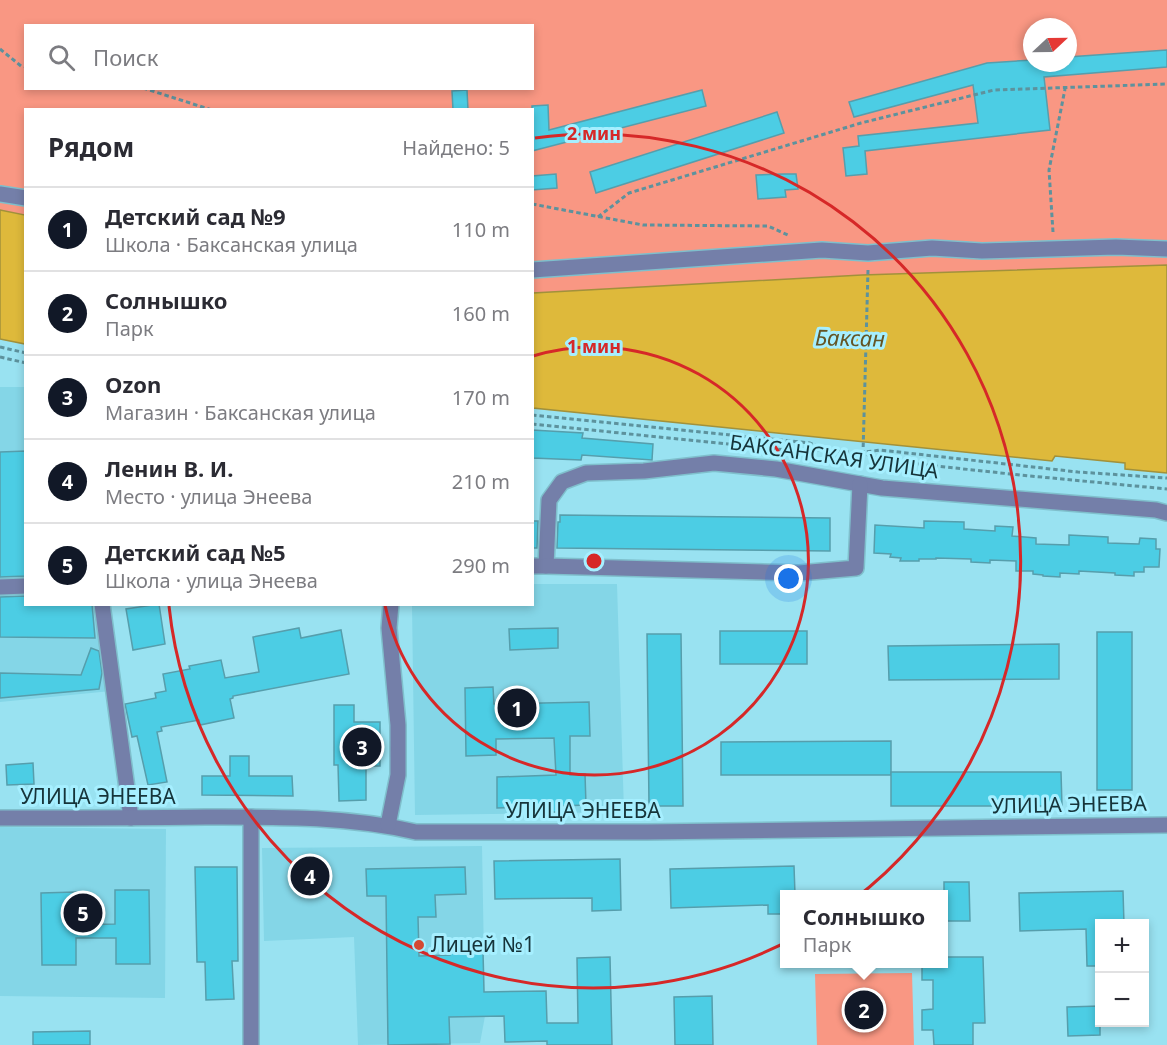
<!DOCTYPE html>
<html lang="ru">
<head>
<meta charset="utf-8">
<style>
  body { margin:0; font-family:"Noto Sans",sans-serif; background:#f2f2f3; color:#2b2b33 }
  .controls { position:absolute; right:18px; bottom:18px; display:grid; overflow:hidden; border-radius:0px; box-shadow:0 3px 9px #0003 }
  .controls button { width:54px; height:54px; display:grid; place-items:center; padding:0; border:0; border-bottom:2px solid #e1e1e2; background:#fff; color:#2b2b33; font:30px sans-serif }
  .compass { position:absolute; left:1023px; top:18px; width:54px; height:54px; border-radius:50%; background:#fff; box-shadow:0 3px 9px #0003; rotate:68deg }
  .you { position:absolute; left:789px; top:579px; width:21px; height:21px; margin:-15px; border:4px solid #fff; border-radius:50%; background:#1a73e8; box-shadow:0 0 0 9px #1a73e833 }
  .badge { display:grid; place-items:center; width:39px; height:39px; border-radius:50%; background:#111827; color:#fff; font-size:20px; font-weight:700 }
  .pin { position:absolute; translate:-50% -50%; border:3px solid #fff; box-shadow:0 2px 6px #0006 }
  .popup { position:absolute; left:780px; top:890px; width:168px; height:78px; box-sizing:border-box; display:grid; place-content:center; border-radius:0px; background:#fff; filter:drop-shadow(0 2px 4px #0005); font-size:20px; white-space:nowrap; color:#7c7c81 }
  .popup b { font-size:22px; color:#2b2b33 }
  .popup::after { content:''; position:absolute; left:50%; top:100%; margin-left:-12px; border:12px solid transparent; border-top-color:#fff }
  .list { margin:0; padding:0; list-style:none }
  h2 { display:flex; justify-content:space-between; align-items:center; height:78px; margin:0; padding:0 24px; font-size:26px }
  h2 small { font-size:20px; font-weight:400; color:#7c7c81 }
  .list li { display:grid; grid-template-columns:39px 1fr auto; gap:18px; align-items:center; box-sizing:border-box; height:84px; padding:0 24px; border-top:2px solid #e1e1e2 }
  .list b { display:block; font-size:22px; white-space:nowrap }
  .list p { margin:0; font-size:20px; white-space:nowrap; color:#7c7c81 }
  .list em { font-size:20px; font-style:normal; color:#7c7c81 }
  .icon { flex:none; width:33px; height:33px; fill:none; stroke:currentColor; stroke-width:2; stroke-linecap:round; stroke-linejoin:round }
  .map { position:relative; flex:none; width:1167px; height:1045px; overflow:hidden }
  .search { position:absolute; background:#fff; box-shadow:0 3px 9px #0003; left:24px; top:24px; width:510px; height:66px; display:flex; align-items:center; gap:15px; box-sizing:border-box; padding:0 21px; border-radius:0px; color:#7c7c81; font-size:22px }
  .panel { position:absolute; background:#fff; box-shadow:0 3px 9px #0003; left:24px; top:108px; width:510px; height:498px; border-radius:0px }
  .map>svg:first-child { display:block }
</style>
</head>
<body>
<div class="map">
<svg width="1167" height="1045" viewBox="0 0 1167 1045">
  <rect width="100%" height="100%" fill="#99e2f1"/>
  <g fill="#84d6e7">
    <path d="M 0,387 L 25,387 L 26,604 L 110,605 L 121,690 L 0,702 Z"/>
    <path d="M 533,584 L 617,584 L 624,812 L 415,815 L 412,605 L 532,604 Z"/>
    <path d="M 0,827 L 166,829 L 165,998 L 0,996 Z"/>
    <path d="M 482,846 L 485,1016 L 480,1043 L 358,1045 L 354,937 L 264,941 L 262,848 Z"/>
  </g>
  <g fill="#f99783" fill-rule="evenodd">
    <path d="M 0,0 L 1167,0 L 1167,265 L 862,275 L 533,293 L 532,110 L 26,110 L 25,215 L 0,210 ZM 26,26 L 532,26 L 532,88 L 26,88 ZM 1032,27 L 1068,27 L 1068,63 L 1032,63 Z"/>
    <path d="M 912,973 L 914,1045 L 817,1045 L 815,974 Z"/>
  </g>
  <g fill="#deb93b" stroke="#a2913b" stroke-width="1.5">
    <path d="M 0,210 L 25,215 L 25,344 L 0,339 Z"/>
    <path d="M 1167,265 L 1167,473 L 1125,469 L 1125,463 L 1055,456 L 1052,461 L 533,408 L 533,293 L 862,275 Z"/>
  </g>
  <g fill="#4ccde4" stroke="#569eac" stroke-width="1.5">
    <path d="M 1167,50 L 1167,67 L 1044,77 L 1050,130 L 865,151 L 867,174 L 846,176 L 843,148 L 859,146 L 858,136 L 978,123 L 973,85 L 854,117 L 849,102 L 987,63 L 1032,60 L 1032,63 L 1068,63 L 1068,57 Z"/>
    <path d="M 467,90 L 468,110 L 453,110 L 452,91 Z"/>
    <path d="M 702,90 L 706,106 L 532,151 L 532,106 L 548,105 L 549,130 Z"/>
    <path d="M 777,112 L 784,133 L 596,193 L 590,172 Z"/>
    <path d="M 556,174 L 557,188 L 532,190 L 532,176 Z"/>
    <path d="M 784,174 L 796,174 L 798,189 L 785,190 L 786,197 L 758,199 L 756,175 Z"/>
    <path d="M 532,430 L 583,433 L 582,438 L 653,444 L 652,460 L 582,455 L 581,460 L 532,458 Z"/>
    <path d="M 26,451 L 26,576 L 0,577 L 0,452 Z"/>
    <path d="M 560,515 L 830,518 L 830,551 L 557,548 L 558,522 L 560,522 Z"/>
    <path d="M 532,521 L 538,521 L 537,548 L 532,548 Z"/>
    <path d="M 924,521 L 964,522 L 964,529 L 995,531 L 995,526 L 1013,527 L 1012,536 L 1036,538 L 1036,544 L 1069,545 L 1069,535 L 1108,537 L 1108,543 L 1139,544 L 1140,538 L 1156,539 L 1156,549 L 1160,549 L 1159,567 L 1144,567 L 1144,572 L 1134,572 L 1134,576 L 1115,575 L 1115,573 L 1079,571 L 1079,574 L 1060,573 L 1060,577 L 1043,576 L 1043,575 L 1033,574 L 1033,571 L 1016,571 L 1016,561 L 990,560 L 990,563 L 971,562 L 971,559 L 936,558 L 936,559 L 919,559 L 919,561 L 900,561 L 901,558 L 890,557 L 891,554 L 874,553 L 875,525 L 924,528 Z"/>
    <path d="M 26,596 L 26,604 L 92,604 L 95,638 L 0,637 L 0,597 Z"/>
    <path d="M 159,604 L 165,644 L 133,650 L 126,609 Z"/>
    <path d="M 299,628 L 301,638 L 341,630 L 349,674 L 233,696 L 233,698 L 230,699 L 234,718 L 200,725 L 199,720 L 161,727 L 162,731 L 157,732 L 167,782 L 148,785 L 137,736 L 132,737 L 125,704 L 156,698 L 155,693 L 166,691 L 163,674 L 190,669 L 189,666 L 221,660 L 225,678 L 259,672 L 253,637 Z"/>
    <path d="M 558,628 L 558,648 L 510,650 L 509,629 Z"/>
    <rect x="720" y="631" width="87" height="33"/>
    <rect x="1097" y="632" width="35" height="158"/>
    <path d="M 647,634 L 681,634 L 683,806 L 649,806 Z"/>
    <path d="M 1059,644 L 1059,679 L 889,680 L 888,646 Z"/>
    <path d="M 91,648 L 99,651 L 102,673 L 99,689 L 0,698 L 0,673 L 81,675 Z"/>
    <path d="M 493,687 L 494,704 L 589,702 L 590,736 L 570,736 L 570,775 L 585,774 L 586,805 L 560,806 L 560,812 L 530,812 L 529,807 L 497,808 L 497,777 L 556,775 L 554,738 L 496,739 L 496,755 L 466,756 L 465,688 Z"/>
    <path d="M 334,705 L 354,705 L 354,722 L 380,722 L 380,766 L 366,766 L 366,800 L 339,801 L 338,765 L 334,765 Z"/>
    <path d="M 891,741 L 891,775 L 721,775 L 721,742 Z"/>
    <path d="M 230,756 L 249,756 L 249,776 L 292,776 L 293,796 L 202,795 L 202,776 L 230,776 Z"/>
    <path d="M 33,763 L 34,784 L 7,785 L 6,765 Z"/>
    <path d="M 891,772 L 1061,772 L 1062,806 L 891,806 Z"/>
    <path d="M 620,859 L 621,910 L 592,911 L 592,898 L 495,899 L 494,861 Z"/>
    <path d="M 794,866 L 795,894 L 784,894 L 784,914 L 768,914 L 768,905 L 671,908 L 670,869 Z"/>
    <path d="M 195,867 L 237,867 L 238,961 L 232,961 L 234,999 L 206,1000 L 205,962 L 197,962 Z"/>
    <path d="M 465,867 L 466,894 L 435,895 L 436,917 L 418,917 L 419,956 L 450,955 L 450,952 L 483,952 L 484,992 L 546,991 L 547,1023 L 578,1023 L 577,958 L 610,957 L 612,1045 L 547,1045 L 547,1041 L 505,1042 L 504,1016 L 449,1017 L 450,1044 L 388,1045 L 386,896 L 367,896 L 366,869 Z"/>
    <path d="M 944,882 L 969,882 L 970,921 L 944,921 Z"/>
    <path d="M 115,890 L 149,890 L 150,964 L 116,964 L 116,938 L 76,938 L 76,965 L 42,965 L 41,893 L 76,892 L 77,925 L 115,924 Z"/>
    <path d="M 1123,891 L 1124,924 L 1100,924 L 1100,966 L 1087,966 L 1086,929 L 1020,931 L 1019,893 Z"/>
    <path d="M 944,957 L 983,957 L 985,1023 L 973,1023 L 973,1045 L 934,1045 L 933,1030 L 922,1030 L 922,1010 L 933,1009 L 933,980 L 922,980 L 922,963 L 944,963 Z"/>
    <path d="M 712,996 L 713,1045 L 675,1045 L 674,997 Z"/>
    <path d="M 1100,1006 L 1100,1035 L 1068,1036 L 1067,1007 Z"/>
    <path d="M 90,1031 L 90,1045 L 33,1045 L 33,1032 Z"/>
  </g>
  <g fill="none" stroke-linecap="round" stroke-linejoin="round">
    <g stroke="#7fbfcc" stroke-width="18">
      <g id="minor">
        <path d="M 0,194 L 26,198"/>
        <path d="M 532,270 L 822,250 L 868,253 L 932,248 L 982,251 L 1116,247 L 1167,249"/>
        <path d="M 532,566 L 546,566 L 549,500 L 562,482 L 586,473 L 644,471 L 714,463 L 776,469 L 882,488 L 1156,510 L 1167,513"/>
        <path d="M 546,566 L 799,573 L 856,568 L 860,484"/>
        <path d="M 0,587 L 26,586"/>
        <path d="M 102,604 L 131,818"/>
        <path d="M 0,818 C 69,818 137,818 206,817 C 276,817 347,816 416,832 L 647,832 L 1167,825"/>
        <path d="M 388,825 L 398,775 L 398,725 L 389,628 L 391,604"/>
        <path d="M 251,1045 L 251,817"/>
      </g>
    </g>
    <g stroke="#5d929d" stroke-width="3" stroke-dasharray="4.5 3" stroke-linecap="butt">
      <path d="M 0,49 L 21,66 L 26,67"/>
      <path d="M 143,88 L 212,110"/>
      <path d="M 532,204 L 643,225 L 768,226 L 790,236"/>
      <path d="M 598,217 L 629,193 L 861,123 L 994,90 L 1167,84"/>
      <path d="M 1053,232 L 1049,170 L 1065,89"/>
      <path d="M 868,270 L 863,453 L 880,460 L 1020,475 L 1167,489"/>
      <path d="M 0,347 L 26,353"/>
      <path d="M 0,357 L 26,363"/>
      <path d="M 532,415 L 810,443 C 832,453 857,454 880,450 L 1078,472 L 1167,478"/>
      <path d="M 532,424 L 806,452 L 823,449"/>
    </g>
    <use href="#minor" stroke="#747fa9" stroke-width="15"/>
  </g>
  <g fill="none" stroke="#d62828" stroke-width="3">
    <path d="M533 356A214 214 0 1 1 385 605"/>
    <path d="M535 138A427 427 0 1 1 169 606"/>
  </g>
  <circle fill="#d44931" stroke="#a6efff" stroke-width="2" cx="419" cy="945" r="6"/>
  <g text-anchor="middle" stroke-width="6" stroke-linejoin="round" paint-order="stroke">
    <g font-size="21" fill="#16343a" stroke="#a6efff">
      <text transform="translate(834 457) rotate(8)" y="7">БАКСАНСКАЯ УЛИЦА</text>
      <text x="98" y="804">УЛИЦА ЭНЕЕВА</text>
      <text transform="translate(1069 805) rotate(-1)" y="7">УЛИЦА ЭНЕЕВА</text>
      <text x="583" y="818">УЛИЦА ЭНЕЕВА</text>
    </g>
    <g font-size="21" fill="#16343a" stroke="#a6efff" text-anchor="start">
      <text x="431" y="952">Лицей №1</text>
    </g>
    <g font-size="22" font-style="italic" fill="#645525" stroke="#a6efff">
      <text transform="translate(850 338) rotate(1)" y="8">Баксан</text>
    </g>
  </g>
  <circle cx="594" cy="561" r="9" fill="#d62828" stroke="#a6efff" stroke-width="3"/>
  <g font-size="18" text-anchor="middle" font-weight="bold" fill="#d62828" stroke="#a6efff" stroke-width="6" stroke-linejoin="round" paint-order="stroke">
    <text x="594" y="140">2 мин</text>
    <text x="594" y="353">1 мин</text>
  </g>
</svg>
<div class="controls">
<button>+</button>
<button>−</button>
</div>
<svg class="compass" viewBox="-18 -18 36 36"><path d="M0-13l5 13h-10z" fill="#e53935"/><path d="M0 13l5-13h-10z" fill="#7c7c81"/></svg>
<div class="you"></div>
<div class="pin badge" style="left:517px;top:708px">1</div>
<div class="pin badge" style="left:864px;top:1010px">2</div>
<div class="popup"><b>Солнышко</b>Парк</div>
<div class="pin badge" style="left:362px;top:747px">3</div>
<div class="pin badge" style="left:310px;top:876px">4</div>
<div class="pin badge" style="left:83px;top:913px">5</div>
<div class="search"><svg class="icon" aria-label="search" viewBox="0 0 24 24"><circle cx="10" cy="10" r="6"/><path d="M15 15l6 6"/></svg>Поиск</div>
<section class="panel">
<h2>Рядом<small>Найдено: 5</small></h2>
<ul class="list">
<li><span class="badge">1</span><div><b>Детский сад №9</b><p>Школа · Баксанская улица</p></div><em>110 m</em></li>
<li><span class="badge">2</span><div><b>Солнышко</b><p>Парк</p></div><em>160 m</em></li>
<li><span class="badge">3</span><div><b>Ozon</b><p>Магазин · Баксанская улица</p></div><em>170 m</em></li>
<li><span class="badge">4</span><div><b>Ленин В. И.</b><p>Место · улица Энеева</p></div><em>210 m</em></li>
<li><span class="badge">5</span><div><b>Детский сад №5</b><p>Школа · улица Энеева</p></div><em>290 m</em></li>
</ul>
</section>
</div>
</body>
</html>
